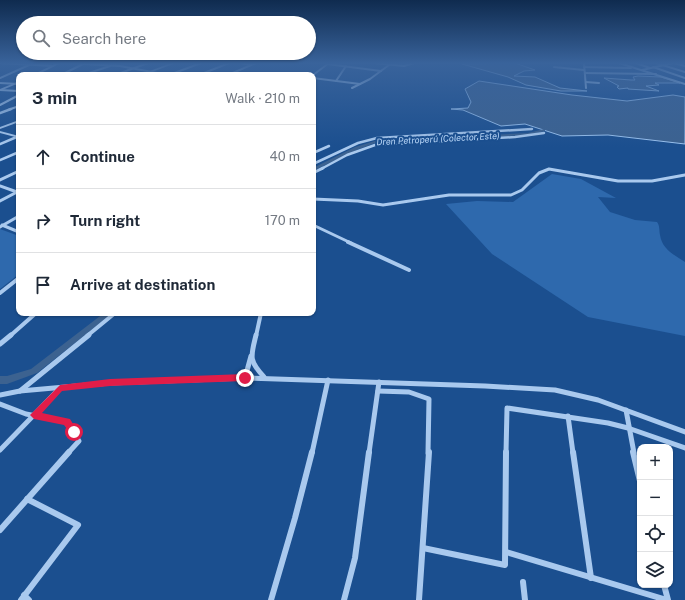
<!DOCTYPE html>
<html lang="en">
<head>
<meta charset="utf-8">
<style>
  body { margin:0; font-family:"Public Sans",sans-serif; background:#f2f2f3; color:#1f2937 }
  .controls { position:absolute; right:12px; bottom:12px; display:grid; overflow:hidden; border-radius:8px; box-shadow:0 1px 3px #0004 }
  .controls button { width:36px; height:36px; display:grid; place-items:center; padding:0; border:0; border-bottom:1px solid #e0e1e3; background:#fff; color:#1f2937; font:20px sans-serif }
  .stop { position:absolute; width:12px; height:12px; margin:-9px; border:3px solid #e11d48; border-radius:50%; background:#fff }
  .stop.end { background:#e11d48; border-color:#fff; box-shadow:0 1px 4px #0008 }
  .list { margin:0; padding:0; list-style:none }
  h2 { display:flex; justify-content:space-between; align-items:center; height:52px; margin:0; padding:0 16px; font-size:17px }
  h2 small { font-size:13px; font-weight:400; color:#747a83 }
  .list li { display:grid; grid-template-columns:26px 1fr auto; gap:12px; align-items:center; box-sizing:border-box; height:64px; padding:0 16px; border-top:1px solid #e0e1e3 }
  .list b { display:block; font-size:15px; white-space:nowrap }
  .list em { font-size:13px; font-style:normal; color:#747a83 }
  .icon { flex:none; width:22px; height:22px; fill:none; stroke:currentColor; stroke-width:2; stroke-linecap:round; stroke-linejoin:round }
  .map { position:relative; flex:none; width:685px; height:600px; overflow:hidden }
  .search { position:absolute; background:#fff; box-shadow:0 1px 3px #0004; left:16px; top:16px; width:300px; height:44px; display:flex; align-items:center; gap:10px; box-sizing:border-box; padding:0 14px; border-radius:22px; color:#747a83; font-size:15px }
  .panel { position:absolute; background:#fff; box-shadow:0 1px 3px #0004; left:16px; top:72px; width:300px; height:244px; border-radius:8px }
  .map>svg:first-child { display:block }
</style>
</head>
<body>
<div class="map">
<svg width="685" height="600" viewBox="0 0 685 600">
  <rect width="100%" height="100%" fill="#1b4f8f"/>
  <g fill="#2e69ad">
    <path d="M 552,174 L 581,179 L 616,198 L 598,197 L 610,212 L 635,220 L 657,222 C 660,226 659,230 660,235 C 662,249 674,255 685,262 L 685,336 L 588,317 L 492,254 L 446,204 L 477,201 L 513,202 Z"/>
    <path d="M 0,229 L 19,236 L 19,274 L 0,289 Z"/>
  </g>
  <g fill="#3c6290" stroke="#9cc4f0">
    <path d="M 515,63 L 535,70 L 524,71 L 514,76 L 535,77 L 560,88 L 587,91 L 561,91 L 526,85 L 508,77 L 462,64 Z"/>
    <path d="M 638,76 L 661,77 L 680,83 L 655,83 L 659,85 L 646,86 L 659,91 L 628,89 L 628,88 L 619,89 L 617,87 L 619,86 L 604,78 L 631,80 L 635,80 L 633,77 Z"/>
    <path d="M 479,81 L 572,95 L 627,101 L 673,95 L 685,97 L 685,144 L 608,135 L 562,136 L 525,124 L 501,126 L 463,110 L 451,109 L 468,108 L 471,102 L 465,89 Z"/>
  </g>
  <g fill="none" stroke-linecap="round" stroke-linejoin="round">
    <g fill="#3c6290" fill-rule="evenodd">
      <path d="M 544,129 L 545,129 L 545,131 L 528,135 L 375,143 L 359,149 L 313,171 L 313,168 L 355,147 L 375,141 L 528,133 Z"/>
      <path d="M 104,313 L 113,313 L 37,373 L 7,384 L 0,384 L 0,376 L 7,376 L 31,369 Z"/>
    </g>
    <g stroke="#a9c9ee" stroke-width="2">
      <path d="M 0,63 L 53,66"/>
      <path d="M 241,63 L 251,65"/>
      <path d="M 375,63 L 404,66 L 414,63"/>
      <path d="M 584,63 L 586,88"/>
      <path d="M 619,63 L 685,84"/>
      <path d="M 636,63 L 650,68"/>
      <path d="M 656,63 L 685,72"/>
      <path d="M 674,63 L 685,66"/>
      <path d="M 84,64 L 120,66 L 168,75"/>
      <path d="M 327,64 L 381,71"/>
      <path d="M 554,67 L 584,70"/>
      <path d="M 584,67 L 631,68"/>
      <path d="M 653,67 L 685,78"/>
      <path d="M 642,70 L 673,63"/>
      <path d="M 585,73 L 656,74"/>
      <path d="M 61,75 L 85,63"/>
      <path d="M 83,75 L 110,66"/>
      <path d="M 115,75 L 148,63"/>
      <path d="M 169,75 L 201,63"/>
      <path d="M 199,75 L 229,63"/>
      <path d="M 228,75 L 256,63"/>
      <path d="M 313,75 L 329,63"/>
      <path d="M 0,78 L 29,65"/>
      <path d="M 313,78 L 360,84"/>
      <path d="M 336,81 L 346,66"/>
      <path d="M 586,82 L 599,83"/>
      <path d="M 0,83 L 19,84"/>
      <path d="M 352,88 L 370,79 L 389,65"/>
      <path d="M 0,90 L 19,91"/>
      <path d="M 0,105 L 19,95"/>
      <path d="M 8,110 L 19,106"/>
    </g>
    <g stroke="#a9c9ee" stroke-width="2.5">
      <path d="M 0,113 L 11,109"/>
      <path d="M 0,144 L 19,136"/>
      <path d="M 313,153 L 329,146"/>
      <path d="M 0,160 L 19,152"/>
      <path d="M 313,164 L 358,143 L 377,138 L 532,129"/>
      <path d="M 321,169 L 347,155 L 375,145 L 515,137 L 544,133"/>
    </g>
    <g stroke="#a9c9ee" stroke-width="3">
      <path d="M 313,173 L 323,168"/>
      <path d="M 0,180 L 19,171"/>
      <path d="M 0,186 L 17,192"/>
      <path d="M 313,199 L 358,201 L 383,205 L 449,195 L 511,195 L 522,190 L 539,173 L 549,169 L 618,181 L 652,181 L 685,175"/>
      <path d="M 0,201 L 19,191"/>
      <path d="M 2,225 L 19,232"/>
      <path d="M 313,225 L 351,243"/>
      <path d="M 0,227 L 19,216"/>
    </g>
    <g stroke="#a9c9ee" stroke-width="4">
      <path d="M 348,242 L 409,270"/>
      <path d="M 0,293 L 19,278"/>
      <path d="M 10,336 L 36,313"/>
      <path d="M 87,336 L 115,313"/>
      <path d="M 256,336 L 261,313"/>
    </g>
    <g stroke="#a9c9ee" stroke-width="5">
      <path d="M 256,335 C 251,356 248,360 264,377"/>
      <path d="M 0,344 L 11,335"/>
      <path d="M 245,378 L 251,356"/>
      <path d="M 20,391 L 89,335"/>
      <path d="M 378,391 L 409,392 L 429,399 L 428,453"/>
      <path d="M 0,395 L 20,391 L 110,383 L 245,378 L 485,386 L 555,390 L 598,400 L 685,432"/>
      <path d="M 0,404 L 26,414 L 67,422 L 79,441 L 68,453"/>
      <path d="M 626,410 L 634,453"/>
      <path d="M 568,416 L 573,453"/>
      <path d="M 0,450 L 60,388"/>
      <path d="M 312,453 L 328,380"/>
      <path d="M 369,453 L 379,382"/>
      <path d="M 506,453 L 507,408 L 608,423 L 628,428 L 685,448"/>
    </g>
    <g stroke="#a9c9ee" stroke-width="6">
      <path d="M 573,452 L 591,578"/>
      <path d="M 633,452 L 640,481"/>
      <path d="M 0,530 L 69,452"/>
      <path d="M 423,548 L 505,565 L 506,452"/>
      <path d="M 506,552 L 667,600"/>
      <path d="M 523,582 L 525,600"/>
      <path d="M 664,585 L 668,600"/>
      <path d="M 24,595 L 29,600"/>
      <path d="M 21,600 L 78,525 L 27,499"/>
      <path d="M 271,600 L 295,518 L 312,452"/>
      <path d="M 344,600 L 355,558 L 369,452"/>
      <path d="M 419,600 L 429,452"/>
    </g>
    <g fill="#a9c9ee" fill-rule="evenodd">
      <path d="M 57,63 L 61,63 L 37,75 L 32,75 Z"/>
      <path d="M 171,63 L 176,63 L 144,75 L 139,75 Z"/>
      <path d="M 19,81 L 19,83 L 0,91 L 0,89 Z"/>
      <path d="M 19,120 L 19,122 L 0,129 L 0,127 Z"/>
      <path d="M 0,131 L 19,136 L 19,138 L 0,133 Z"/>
    </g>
  </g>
  <linearGradient id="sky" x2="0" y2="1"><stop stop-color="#0f2b4f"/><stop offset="0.43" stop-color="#39639b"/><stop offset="1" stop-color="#39639b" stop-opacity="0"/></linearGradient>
  <rect width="685" height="147" fill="url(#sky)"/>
  <path fill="#e11d48" d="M 245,374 L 249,378 L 245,381 L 110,386 L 62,391 L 42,413 L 70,419 L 78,432 L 74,436 L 71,434 L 64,425 L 34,419 L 30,415 L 60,385 L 110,379 Z"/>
  <g text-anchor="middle" stroke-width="4" stroke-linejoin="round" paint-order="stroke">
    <g font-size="9" font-style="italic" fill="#b5d3f5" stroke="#1b4f8f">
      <text transform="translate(438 139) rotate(-3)" y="3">Dren Petroperú (Colector Este)</text>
    </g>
  </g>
</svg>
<div class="controls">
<button>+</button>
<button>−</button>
<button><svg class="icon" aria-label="locate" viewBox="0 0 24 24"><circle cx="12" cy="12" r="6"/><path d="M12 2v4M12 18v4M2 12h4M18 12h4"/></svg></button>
<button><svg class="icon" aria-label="layers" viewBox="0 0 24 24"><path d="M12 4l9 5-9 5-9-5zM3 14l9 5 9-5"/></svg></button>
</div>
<div class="stop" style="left:74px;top:432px"></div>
<div class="stop end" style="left:245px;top:378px"></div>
<div class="search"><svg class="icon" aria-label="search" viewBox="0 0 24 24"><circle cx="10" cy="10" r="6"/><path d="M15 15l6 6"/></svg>Search here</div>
<section class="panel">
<h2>3 min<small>Walk · 210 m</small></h2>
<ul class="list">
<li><svg class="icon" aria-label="ahead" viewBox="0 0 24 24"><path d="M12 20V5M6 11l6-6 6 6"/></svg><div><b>Continue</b></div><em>40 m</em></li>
<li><svg class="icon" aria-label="right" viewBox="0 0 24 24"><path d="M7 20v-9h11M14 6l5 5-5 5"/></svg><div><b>Turn right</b></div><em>170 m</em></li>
<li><svg class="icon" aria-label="arrive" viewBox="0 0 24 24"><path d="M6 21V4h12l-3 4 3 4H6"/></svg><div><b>Arrive at destination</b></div></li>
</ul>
</section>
</div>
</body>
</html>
